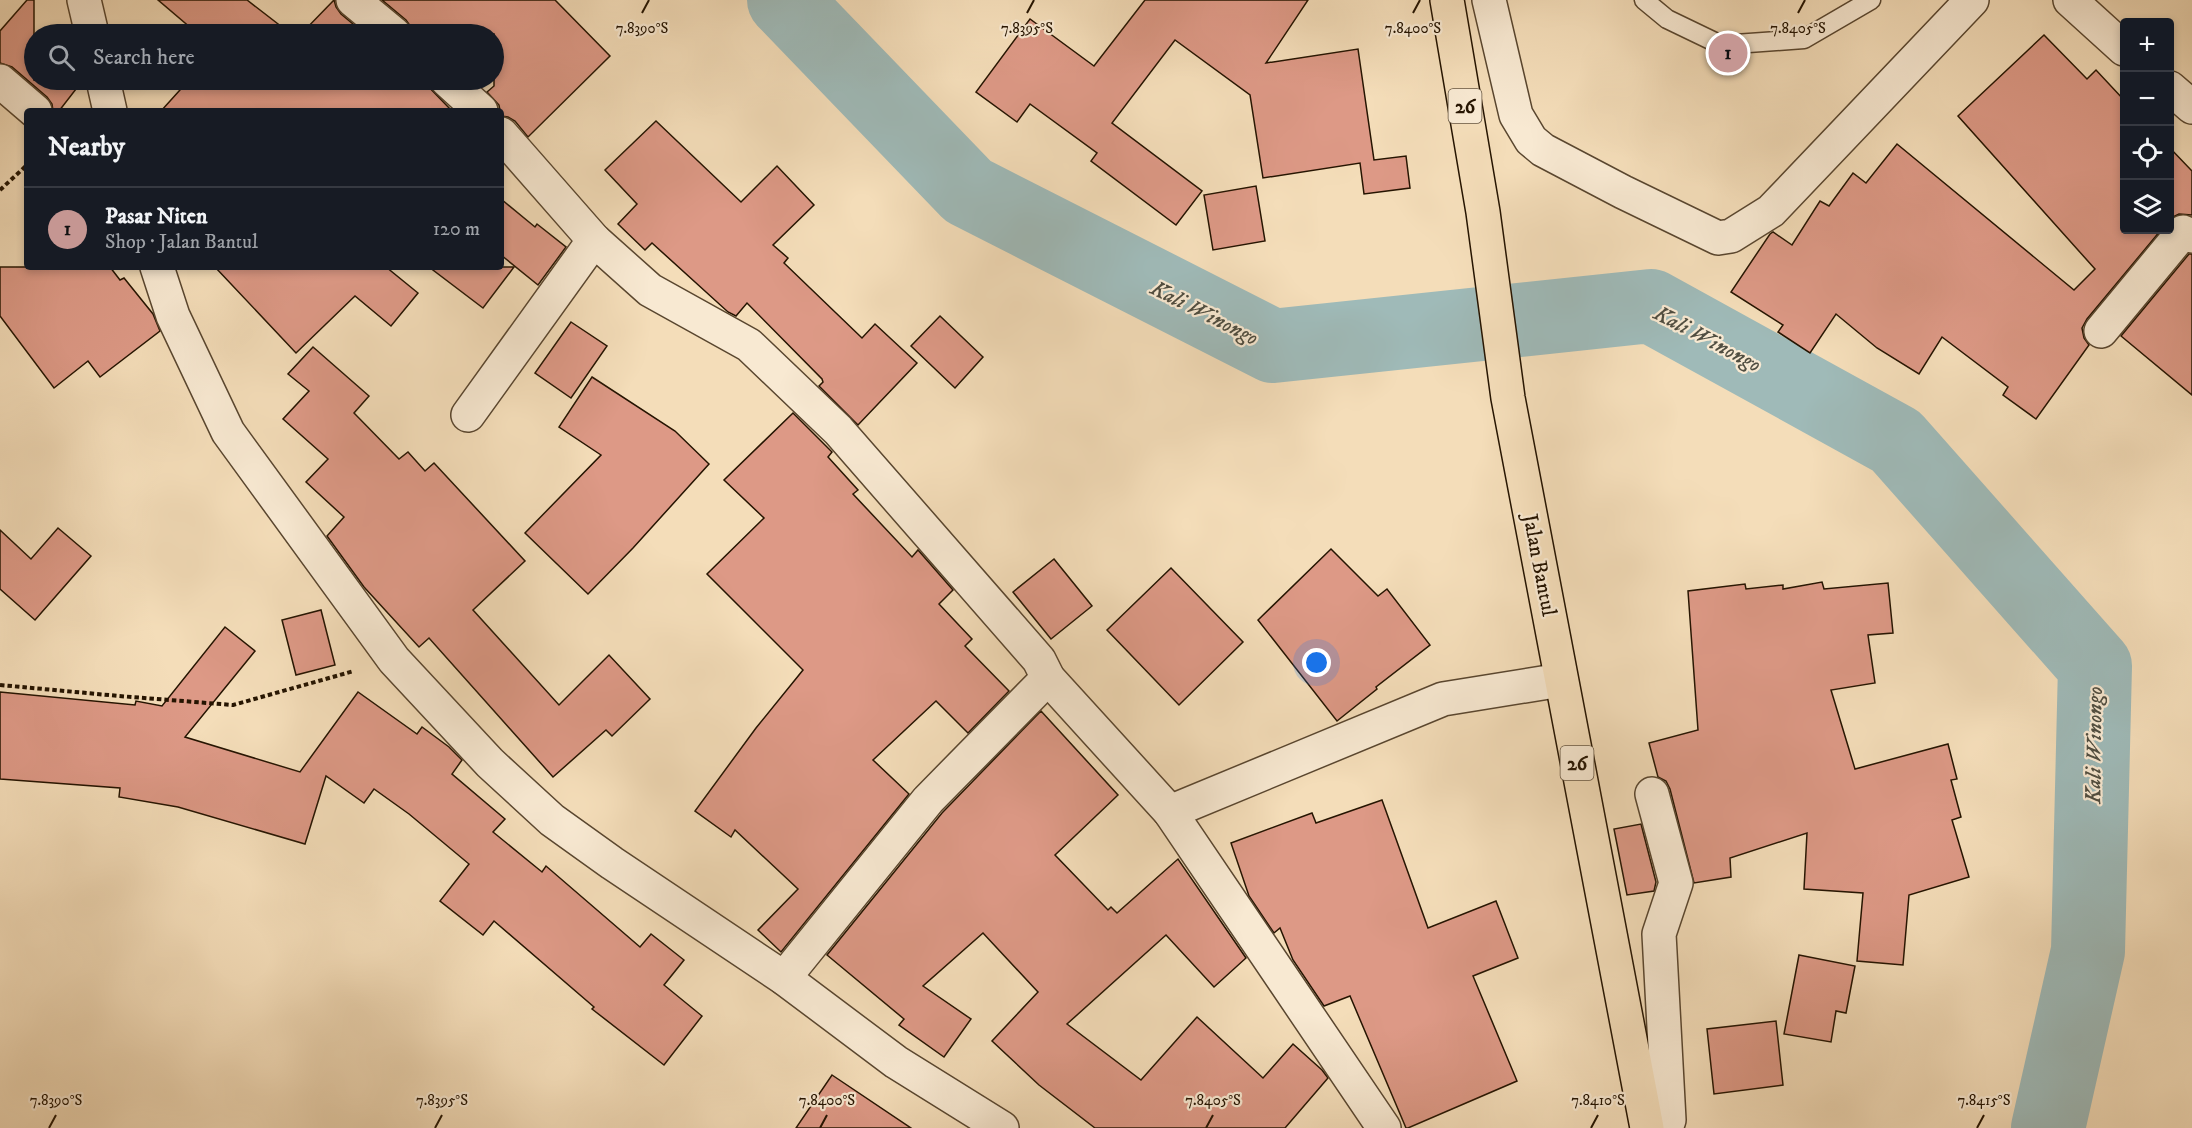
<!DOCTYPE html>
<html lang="en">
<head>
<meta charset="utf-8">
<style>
  body { margin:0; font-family:"IM FELL DW Pica",serif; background:#20242c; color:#f1f3f6 }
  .controls { position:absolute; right:18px; top:18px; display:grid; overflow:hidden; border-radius:6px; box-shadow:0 3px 9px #0003 }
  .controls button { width:54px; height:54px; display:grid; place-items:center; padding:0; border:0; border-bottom:2px solid #363941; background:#171b24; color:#f1f3f6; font:30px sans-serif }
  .you { position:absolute; left:1317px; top:663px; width:21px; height:21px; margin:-15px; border:4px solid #fff; border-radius:50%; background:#1a73e8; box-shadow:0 0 0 9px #1a73e833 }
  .badge { display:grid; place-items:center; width:39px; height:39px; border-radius:50%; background:#c59692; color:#111; font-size:20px; font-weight:700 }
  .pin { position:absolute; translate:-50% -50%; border:3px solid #fff; box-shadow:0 2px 6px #0006 }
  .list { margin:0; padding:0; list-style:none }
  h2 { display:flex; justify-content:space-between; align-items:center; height:78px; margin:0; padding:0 24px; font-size:26px }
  h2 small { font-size:20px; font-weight:400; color:#9ea1a6 }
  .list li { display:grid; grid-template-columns:39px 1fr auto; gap:18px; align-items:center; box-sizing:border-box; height:84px; padding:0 24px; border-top:2px solid #363941 }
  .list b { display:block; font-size:22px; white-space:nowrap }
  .list p { margin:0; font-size:20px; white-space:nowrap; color:#9ea1a6 }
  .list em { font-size:20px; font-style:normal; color:#9ea1a6 }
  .icon { flex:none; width:33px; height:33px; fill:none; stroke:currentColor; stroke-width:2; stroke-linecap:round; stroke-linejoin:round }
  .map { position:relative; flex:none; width:2192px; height:1128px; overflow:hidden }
  .search { position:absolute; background:#171b24; box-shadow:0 3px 9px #0003; left:24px; top:24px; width:480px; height:66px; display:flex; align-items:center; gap:15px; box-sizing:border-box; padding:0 21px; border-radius:33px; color:#9ea1a6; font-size:22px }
  .panel { position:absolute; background:#171b24; box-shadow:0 3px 9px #0003; left:24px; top:108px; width:480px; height:162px; border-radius:6px }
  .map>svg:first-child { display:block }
</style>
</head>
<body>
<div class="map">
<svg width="2192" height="1128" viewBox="0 0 2192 1128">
  <rect width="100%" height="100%" fill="#f4ddb9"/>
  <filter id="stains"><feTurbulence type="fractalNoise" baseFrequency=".00333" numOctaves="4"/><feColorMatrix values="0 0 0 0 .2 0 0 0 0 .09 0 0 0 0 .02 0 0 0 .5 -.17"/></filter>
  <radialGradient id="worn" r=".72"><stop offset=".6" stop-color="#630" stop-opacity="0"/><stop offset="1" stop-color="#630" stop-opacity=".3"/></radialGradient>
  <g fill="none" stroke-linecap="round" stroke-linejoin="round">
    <path stroke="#9fbab8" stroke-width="74" d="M 784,0 L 968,191 L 1273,346 L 1651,306 L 1896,441 L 2095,666 L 2088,951 L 2048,1128"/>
  </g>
  <g fill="#dd9986" stroke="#251401" stroke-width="1.5">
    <path d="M 27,0 L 34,0 L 34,80 L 83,80 L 59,111 L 53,111 L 52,104 L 47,97 L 12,67 L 0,63 L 0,31 Z"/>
    <path d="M 158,0 L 247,0 L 291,34 L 198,34 Z"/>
    <path d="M 334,0 L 336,7 L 341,14 L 365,34 L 301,34 Z"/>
    <path d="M 382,0 L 555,0 L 610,56 L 528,137 L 515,121 L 508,117 L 501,116 L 499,105 L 487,92 L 494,86 L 494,34 L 412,34 L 411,27 L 406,20 Z"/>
    <path d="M 1145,0 L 1308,0 L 1266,63 L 1358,49 L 1374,160 L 1406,156 L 1410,188 L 1364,194 L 1360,163 L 1263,178 L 1250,95 L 1175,40 L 1112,123 L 1202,191 L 1176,225 L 1091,161 L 1097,153 L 1030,104 L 1017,122 L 976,92 L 1030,19 L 1094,66 Z"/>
    <path d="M 2044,35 L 2087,79 L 2096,70 L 2124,100 L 2124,230 L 2161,230 L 2087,319 L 2082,328 L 2084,338 L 2089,345 L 2036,419 L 2003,395 L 2008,387 L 1942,337 L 1919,374 L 1877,348 L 1836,314 L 1810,353 L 1778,332 L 1783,325 L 1731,292 L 1770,234 L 1773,232 L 1792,245 L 1820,201 L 1829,206 L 1853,173 L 1866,183 L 1897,144 L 2074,290 L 2095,269 L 1958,116 Z"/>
    <path d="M 189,80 L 422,80 L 452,111 L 161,111 Z"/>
    <path d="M 656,121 L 741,202 L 777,166 L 814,205 L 773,245 L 788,258 L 784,263 L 862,338 L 875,324 L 917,363 L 858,425 L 819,386 L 823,382 L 822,379 L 747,303 L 736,316 L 728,312 L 652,243 L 645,250 L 618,224 L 637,204 L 605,170 Z"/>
    <path d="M 2169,147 L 2192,171 L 2192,215 L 2179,214 L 2169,219 Z"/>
    <path d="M 1256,186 L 1265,241 L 1213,250 L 1204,195 Z"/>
    <path d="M 501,199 L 535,227 L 537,224 L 566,247 L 538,285 L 501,255 Z"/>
    <path d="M 2189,254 L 2192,254 L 2192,395 L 2121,336 Z"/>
    <path d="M 0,267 L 110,267 L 120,280 L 124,278 L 153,314 L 160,331 L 100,377 L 88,361 L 54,388 L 0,316 Z"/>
    <path d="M 215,267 L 386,267 L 418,293 L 391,326 L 355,296 L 296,353 Z"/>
    <path d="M 429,267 L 514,267 L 483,308 Z"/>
    <path d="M 940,316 L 983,357 L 955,388 L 911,346 Z"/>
    <path d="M 571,322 L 607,346 L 571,398 L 535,373 Z"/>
    <path d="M 313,347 L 369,396 L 354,413 L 399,459 L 408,452 L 425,471 L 434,463 L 525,561 L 473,610 L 559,705 L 609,655 L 650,699 L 612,736 L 606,730 L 553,777 L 429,638 L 419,647 L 364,587 L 327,536 L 344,517 L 306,482 L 328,459 L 283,419 L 309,391 L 288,374 Z"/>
    <path d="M 592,377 L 675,431 L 709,464 L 633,548 L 588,594 L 525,533 L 601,455 L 559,427 Z"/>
    <path d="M 793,413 L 832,452 L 828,457 L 858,490 L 853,494 L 912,557 L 918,550 L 953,590 L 939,604 L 972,639 L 965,646 L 1009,691 L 968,733 L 936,701 L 873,760 L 909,794 L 781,952 L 758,930 L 798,889 L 735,830 L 731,837 L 695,811 L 756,728 L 803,670 L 707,574 L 764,518 L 724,480 Z"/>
    <path d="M 58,528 L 91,556 L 35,620 L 0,589 L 0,530 L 31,559 Z"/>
    <path d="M 1331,549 L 1378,596 L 1387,589 L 1430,645 L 1376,687 L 1377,689 L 1337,721 L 1258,620 Z"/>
    <path d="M 1054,559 L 1092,606 L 1051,639 L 1013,592 Z"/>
    <path d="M 1171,568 L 1243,642 L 1179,705 L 1107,630 Z"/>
    <path d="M 1822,582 L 1824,589 L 1888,583 L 1893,633 L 1868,635 L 1875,683 L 1831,690 L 1855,769 L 1948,744 L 1957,779 L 1951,780 L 1961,817 L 1952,820 L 1969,877 L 1909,895 L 1903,965 L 1857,961 L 1863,893 L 1804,889 L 1807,833 L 1730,858 L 1731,877 L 1694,883 L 1670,789 L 1666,781 L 1658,777 L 1649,743 L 1698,730 L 1688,591 L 1745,584 L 1746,589 L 1783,585 L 1783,589 Z"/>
    <path d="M 321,610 L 335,665 L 296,675 L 282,620 Z"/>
    <path d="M 225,627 L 255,651 L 185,737 L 300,772 L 358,692 L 417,734 L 422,727 L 449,747 L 462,760 L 452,774 L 505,819 L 493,832 L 542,872 L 546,866 L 640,947 L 651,934 L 684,960 L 664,985 L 702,1016 L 664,1065 L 592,1009 L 594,1007 L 494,921 L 483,935 L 440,901 L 469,864 L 409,814 L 374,789 L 364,803 L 326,776 L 305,844 L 178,807 L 119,797 L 120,788 L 0,779 L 0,692 L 135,705 L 136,701 L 162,706 Z"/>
    <path d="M 1041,711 L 1118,795 L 1055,855 L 1108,910 L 1111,907 L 1117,913 L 1178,859 L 1246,958 L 1214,987 L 1166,935 L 1067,1024 L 1141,1080 L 1197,1017 L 1263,1078 L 1293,1044 L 1322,1070 L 1328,1078 L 1285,1128 L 1095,1128 L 1039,1085 L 992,1041 L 1038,992 L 983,933 L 923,986 L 971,1019 L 944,1057 L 899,1025 L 904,1019 L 827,955 L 942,813 Z"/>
    <path d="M 1382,800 L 1428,928 L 1496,901 L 1518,958 L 1473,976 L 1517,1081 L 1408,1128 L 1406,1128 L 1350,996 L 1324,1006 L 1293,960 L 1280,928 L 1274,933 L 1249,896 L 1231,843 L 1312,813 L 1316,823 Z"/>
    <path d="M 1641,824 L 1656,882 L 1654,891 L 1627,895 L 1614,829 Z"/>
    <path d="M 1799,955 L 1855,966 L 1846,1013 L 1836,1011 L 1831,1042 L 1784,1034 Z"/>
    <path d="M 1776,1021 L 1783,1085 L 1714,1094 L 1707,1029 Z"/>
    <path d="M 832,1075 L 911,1128 L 796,1128 Z"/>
  </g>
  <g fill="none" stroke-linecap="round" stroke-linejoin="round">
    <g stroke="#59462f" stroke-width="21">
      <path id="service" d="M 1644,0 L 1667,19 L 1721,45 L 1804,39 L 1871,0"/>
    </g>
    <g stroke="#59462f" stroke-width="36">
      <g id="minor">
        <path d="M 84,0 L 92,34"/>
        <path d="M 353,0 L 394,34"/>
        <path d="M 1489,0 L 1516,115 L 1531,140 L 1543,150 L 1623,192 L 1718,238 L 1731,236 L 1771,211 L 1972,0"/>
        <path d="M 2070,0 L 2124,49"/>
        <path d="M 103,80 L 110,111"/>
        <path d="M 447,80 L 481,111"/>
        <path d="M 0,81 L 35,111"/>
        <path d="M 2170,88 L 2192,107"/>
        <path d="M 501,134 L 594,240 L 650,290 L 749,345 L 838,430 L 1039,660 L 1048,678 L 1170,812 L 1384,1128"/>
        <path d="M 157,267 L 173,316 L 228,432 L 394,660 L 490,763 L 552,820 L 612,863 L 784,978 L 896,1062 L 1002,1128"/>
        <path d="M 2101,331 L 2183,232 L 2192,236"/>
        <path d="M 468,415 L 594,240"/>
        <path d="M 1652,794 L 1676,883 L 1659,934 L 1669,1120 L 1666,1128"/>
        <path d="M 1170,812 L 1443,699 L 1561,680"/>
        <path d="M 784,978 L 928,800 L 1048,678"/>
      </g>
    </g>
    <g stroke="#251401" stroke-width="36">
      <path id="primary" d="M 1447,0 L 1483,212 L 1508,398 L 1647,1128"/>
    </g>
    <g stroke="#251401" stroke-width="4" stroke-dasharray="4.5 3" stroke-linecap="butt">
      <path d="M 0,190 L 27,165"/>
      <path d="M 0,685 L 119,696 L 233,705 L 354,671"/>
    </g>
    <use href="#service" stroke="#f8e9d2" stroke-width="18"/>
    <use href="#minor" stroke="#f8e9d2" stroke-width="33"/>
    <use href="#primary" stroke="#f4ddb9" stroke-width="33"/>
  </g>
  <path fill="none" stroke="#251401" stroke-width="2" d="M 642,13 L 649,0M 1027,13 L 1034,0M 1413,13 L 1420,0M 1798,13 L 1805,0M 49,1128 L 56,1115M 435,1128 L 442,1115M 820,1128 L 827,1115M 1206,1128 L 1213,1115M 1591,1128 L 1598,1115M 1977,1128 L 1984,1115"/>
  <g text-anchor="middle" stroke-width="4.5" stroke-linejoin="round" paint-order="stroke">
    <g fill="#f8e9d2" stroke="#645440" stroke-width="1.5">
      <rect x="1448.5" y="89" width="33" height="34" rx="4.5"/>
      <rect x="1560.5" y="746" width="33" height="34" rx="4.5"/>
    </g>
    <g font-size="20" font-weight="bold" fill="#251401">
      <text x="1465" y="113">26</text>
      <text x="1577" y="770">26</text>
    </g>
    <g font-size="21" fill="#251401" stroke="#f8e9d2">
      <text transform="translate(1540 565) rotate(79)" y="7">Jalan Bantul</text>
    </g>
    <g font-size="22" font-style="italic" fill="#504e41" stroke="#f8e9d2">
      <text transform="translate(1205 312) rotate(27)" y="8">Kali Winongo</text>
      <text transform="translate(1708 338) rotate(28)" y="8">Kali Winongo</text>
      <text transform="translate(2093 745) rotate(-89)" y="8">Kali Winongo</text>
    </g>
  </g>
  <g font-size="15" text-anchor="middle" fill="#251401" stroke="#f8e9d2" stroke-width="4.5" stroke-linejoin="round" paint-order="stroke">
    <text x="642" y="33">7.8390°S</text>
    <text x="1027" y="33">7.8395°S</text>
    <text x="1413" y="33">7.8400°S</text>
    <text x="1798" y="33">7.8405°S</text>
    <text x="56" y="1105">7.8390°S</text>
    <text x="442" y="1105">7.8395°S</text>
    <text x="827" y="1105">7.8400°S</text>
    <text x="1213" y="1105">7.8405°S</text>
    <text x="1598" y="1105">7.8410°S</text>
    <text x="1984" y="1105">7.8415°S</text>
  </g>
  <rect width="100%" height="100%" filter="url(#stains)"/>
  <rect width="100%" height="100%" fill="url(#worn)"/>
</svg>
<div class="controls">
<button>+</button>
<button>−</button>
<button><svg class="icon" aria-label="locate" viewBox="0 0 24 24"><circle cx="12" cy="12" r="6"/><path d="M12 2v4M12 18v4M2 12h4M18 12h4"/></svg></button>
<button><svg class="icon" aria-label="layers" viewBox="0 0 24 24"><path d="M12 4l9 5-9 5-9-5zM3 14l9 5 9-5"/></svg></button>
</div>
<div class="you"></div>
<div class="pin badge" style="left:1728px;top:53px">1</div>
<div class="search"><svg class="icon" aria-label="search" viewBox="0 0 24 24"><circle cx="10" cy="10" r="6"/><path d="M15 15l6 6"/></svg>Search here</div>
<section class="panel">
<h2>Nearby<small></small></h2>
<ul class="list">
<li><span class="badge">1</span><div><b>Pasar Niten</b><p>Shop · Jalan Bantul</p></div><em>120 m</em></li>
</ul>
</section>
</div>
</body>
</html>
